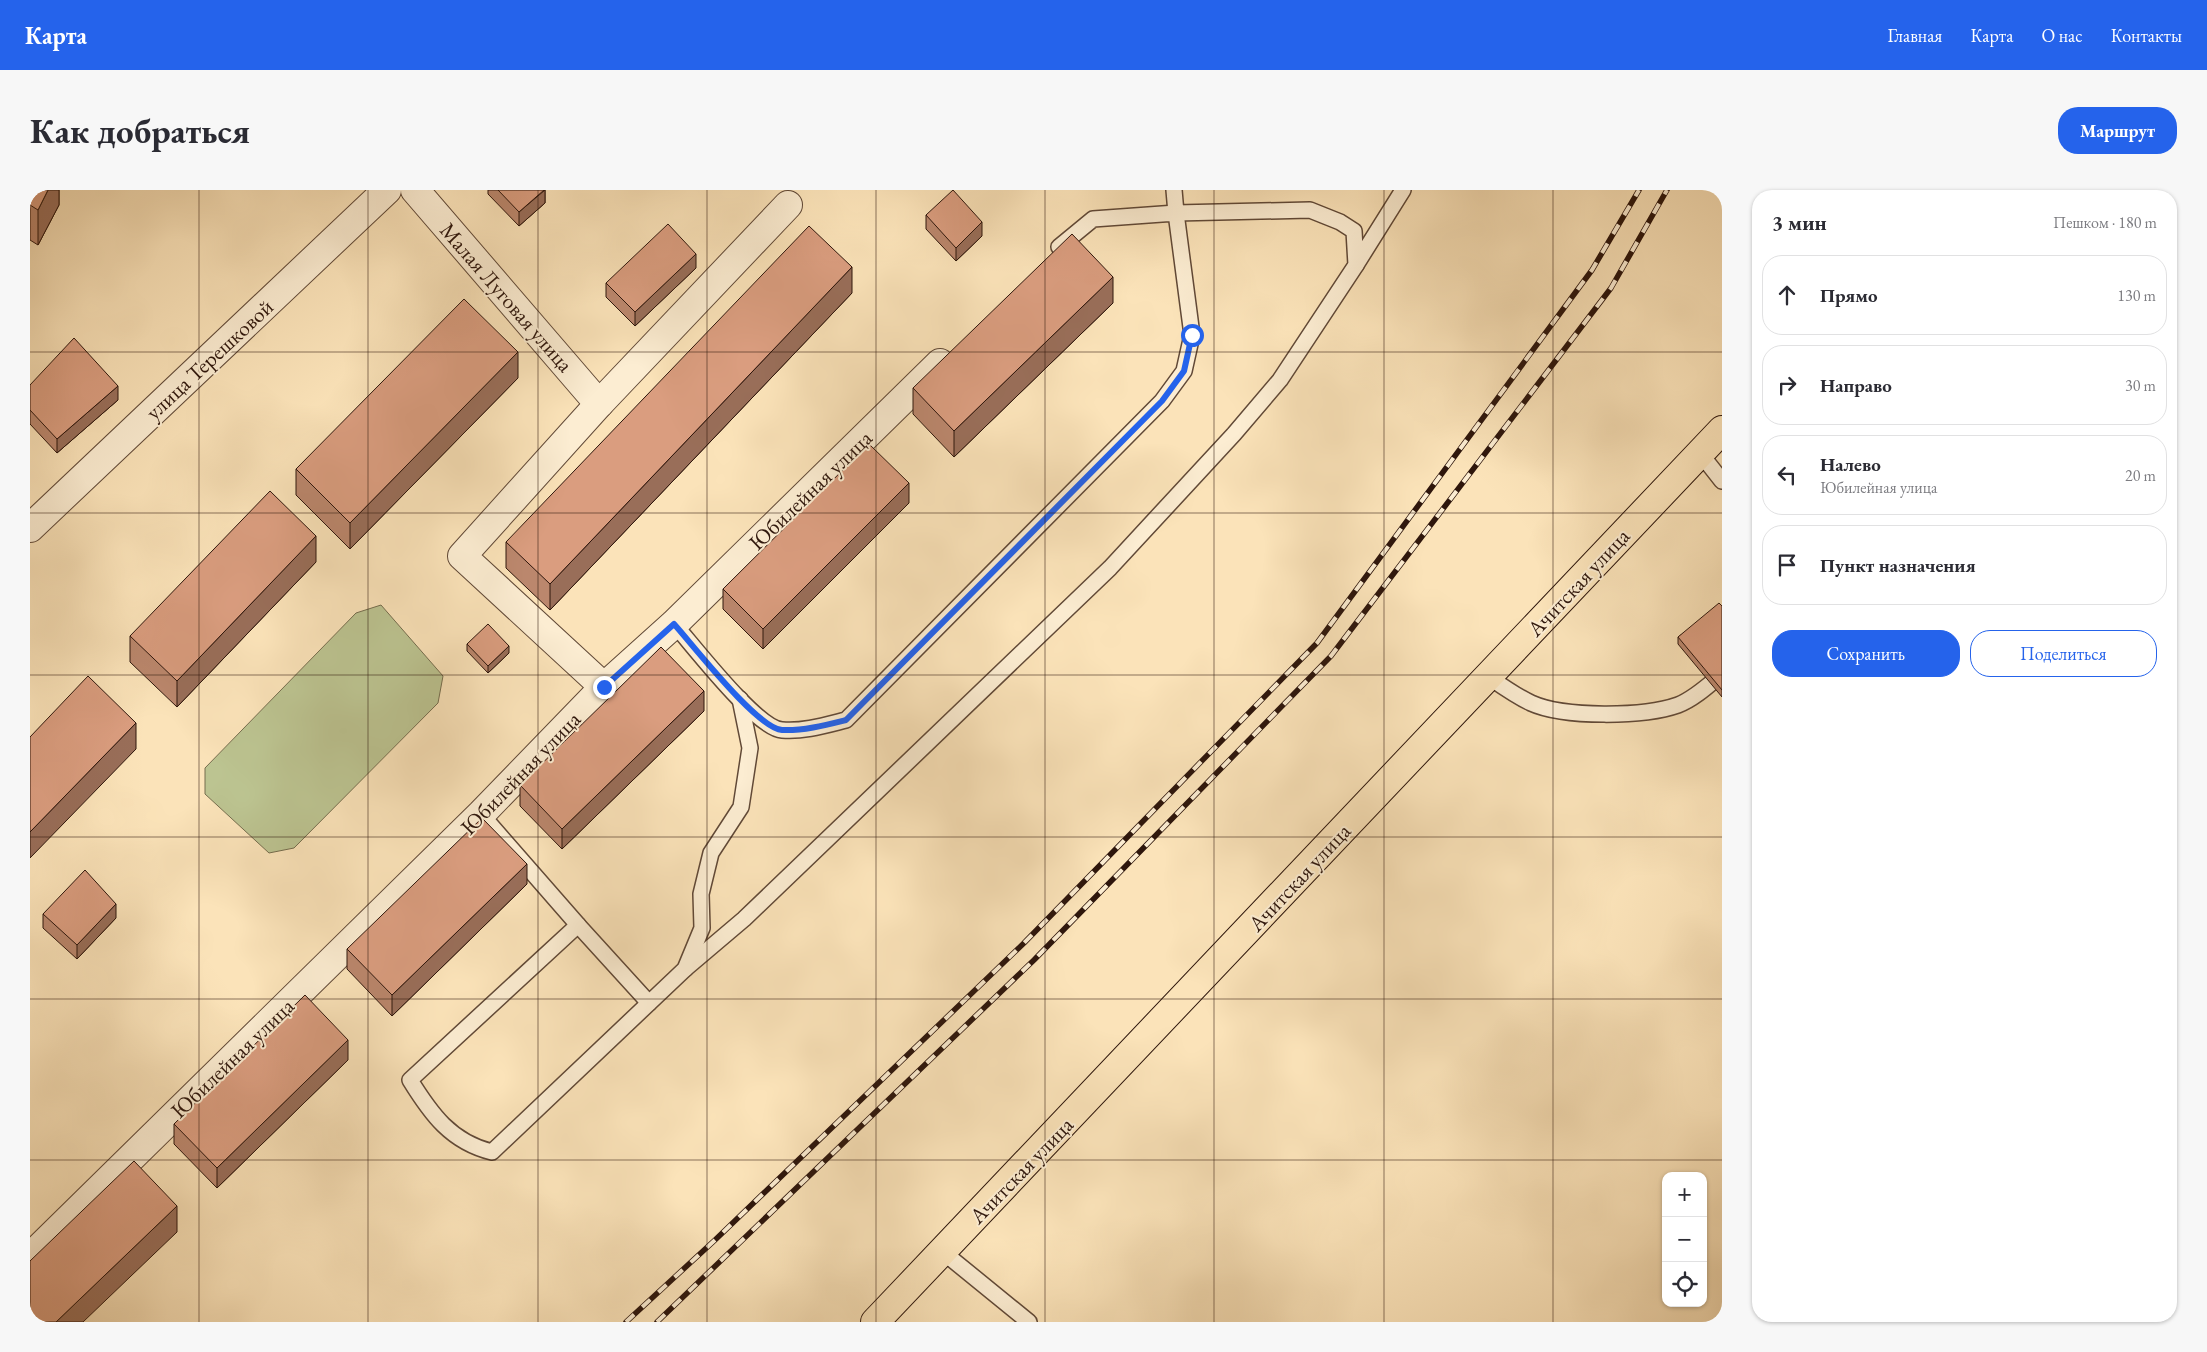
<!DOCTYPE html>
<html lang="ru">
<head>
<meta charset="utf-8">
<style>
  body { margin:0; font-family:"EB Garamond",serif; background:#f7f7f7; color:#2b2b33 }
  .controls { position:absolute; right:15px; bottom:15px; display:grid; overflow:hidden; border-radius:10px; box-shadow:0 1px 4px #0004 }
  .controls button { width:45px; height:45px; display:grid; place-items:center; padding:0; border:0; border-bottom:1px solid #e1e1e2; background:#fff; color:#2b2b33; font:25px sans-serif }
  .stop { position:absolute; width:15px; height:15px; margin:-11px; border:4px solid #2563eb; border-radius:50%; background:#fff }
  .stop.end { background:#2563eb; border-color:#fff; box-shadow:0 1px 5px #0008 }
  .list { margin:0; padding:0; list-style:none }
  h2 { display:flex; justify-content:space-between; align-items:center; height:65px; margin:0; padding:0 20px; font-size:21px }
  h2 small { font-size:16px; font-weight:400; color:#7c7c81 }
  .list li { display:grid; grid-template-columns:32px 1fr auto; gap:15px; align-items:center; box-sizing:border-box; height:80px; margin:0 10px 10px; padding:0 10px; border:1px solid #e1e1e2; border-radius:20px }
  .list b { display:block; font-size:19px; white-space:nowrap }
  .list p { margin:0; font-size:16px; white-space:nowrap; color:#7c7c81 }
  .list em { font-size:16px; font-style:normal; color:#7c7c81 }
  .actions { display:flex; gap:10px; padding:15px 20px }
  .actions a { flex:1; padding:11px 0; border:1px solid #2563eb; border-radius:20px; text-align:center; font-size:18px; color:#2563eb }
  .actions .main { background:#2563eb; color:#fff }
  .icon { flex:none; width:28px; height:28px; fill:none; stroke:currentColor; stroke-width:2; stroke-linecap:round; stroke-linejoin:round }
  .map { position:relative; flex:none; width:1692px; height:1132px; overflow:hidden; border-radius:20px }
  header { display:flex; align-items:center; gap:30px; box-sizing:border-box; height:70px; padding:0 25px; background:#2563eb; color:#fff }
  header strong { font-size:24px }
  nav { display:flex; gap:28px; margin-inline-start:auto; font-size:18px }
  .intro { display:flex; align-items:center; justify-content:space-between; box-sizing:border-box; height:120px; padding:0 30px }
  h1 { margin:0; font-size:35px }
  .button { padding:12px 22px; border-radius:20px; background:#2563eb; color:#fff; font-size:18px; font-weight:700 }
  main { display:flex; gap:30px; padding:0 30px }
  aside { flex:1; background:#fff; border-radius:20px; box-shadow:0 1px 4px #0004 }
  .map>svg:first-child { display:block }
</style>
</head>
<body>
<header>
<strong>Карта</strong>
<nav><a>Главная</a><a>Карта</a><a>О нас</a><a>Контакты</a></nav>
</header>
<div class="intro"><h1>Как добраться</h1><a class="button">Маршрут</a></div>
<main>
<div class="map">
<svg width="1692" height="1132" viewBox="0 0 1692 1132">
  <rect width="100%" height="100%" fill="#fbe3b9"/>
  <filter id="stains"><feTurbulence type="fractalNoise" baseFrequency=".004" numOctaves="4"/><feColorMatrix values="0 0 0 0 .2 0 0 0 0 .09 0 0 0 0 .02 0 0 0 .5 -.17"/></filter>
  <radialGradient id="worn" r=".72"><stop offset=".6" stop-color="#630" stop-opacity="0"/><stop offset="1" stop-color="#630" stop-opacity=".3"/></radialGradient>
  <path fill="#bcc491" stroke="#756d4e" d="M 351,415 L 413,486 L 408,513 L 264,658 L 239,663 L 175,604 L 175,578 L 326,423 Z"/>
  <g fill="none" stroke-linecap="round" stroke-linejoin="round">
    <g stroke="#614937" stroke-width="18">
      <g id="service">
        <path d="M 1326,75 L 1373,0"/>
        <path d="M 1670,263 L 1692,291"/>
        <path d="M 644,434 C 663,455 726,538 752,540 C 773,542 796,535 816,530 L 1132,211 L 1154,181 L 1162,145 L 1146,23 L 1063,29 L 1029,57"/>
        <path d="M 1459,487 C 1472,496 1486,506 1501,513 C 1534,528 1614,527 1648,515 C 1664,509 1680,494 1692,484"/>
        <path d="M 451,624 L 548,735 L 380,890 C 401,924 421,952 462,962 L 655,779 L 672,738 L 671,704 L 681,663 L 711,617 L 720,558 L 710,509"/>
        <path d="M 548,735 L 619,813"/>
        <path d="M 655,779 L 714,729 L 1080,378 L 1204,244 L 1250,190 L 1326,75 L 1324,41 L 1310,32 L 1280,20 L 1146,23 L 1144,0"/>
        <path d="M 913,1062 L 999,1132"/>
      </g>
    </g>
    <g stroke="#614937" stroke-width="30">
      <g id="minor">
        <path d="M 385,0 L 569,214"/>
        <path d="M 0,338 L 357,0"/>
        <path d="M 574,497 L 432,366 L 569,214 L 758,15"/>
        <path d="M 0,1067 L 451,624 L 574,497 L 644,434 L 910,173"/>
      </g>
    </g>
    <g stroke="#2e160c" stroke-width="30">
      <path id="primary" d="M 845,1132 L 1692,240"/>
    </g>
    <use href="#service" stroke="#fcedd2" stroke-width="15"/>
    <use href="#minor" stroke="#fcedd2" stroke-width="28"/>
    <use href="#primary" stroke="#fbe3b9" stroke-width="28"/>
    <g stroke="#2e160c" stroke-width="5.5">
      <g id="rail">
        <path d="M 596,1132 L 685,1050 L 994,753 L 1287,453 L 1562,80 L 1609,0"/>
        <path d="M 627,1132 L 1004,770 L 1301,466 L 1581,98 L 1637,0"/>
      </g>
    </g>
    <use href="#rail" stroke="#fcedd2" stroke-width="4" stroke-dasharray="11" stroke-linecap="butt"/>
  </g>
  <g fill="#bb876d" stroke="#2e160c">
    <path d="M 0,0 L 29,0 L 29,15 L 8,55 L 0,50 Z"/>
    <path d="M 458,0 L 515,0 L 515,13 L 489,36 L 458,4 Z"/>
    <path d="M 896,25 L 952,46 L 926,71 L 896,39 Z"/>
    <path d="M 666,78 L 605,136 L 576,107 L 576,93 Z"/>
    <path d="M 822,103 L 520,420 L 476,378 L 476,352 Z"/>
    <path d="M 1083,113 L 924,267 L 883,224 L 883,198 Z"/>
    <path d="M 488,188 L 320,359 L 266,305 L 266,279 Z"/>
    <path d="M 0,195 L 88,210 L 27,263 L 0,234 Z"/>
    <path d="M 879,313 L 733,459 L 693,419 L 693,399 Z"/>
    <path d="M 286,372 L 147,517 L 100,472 L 100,446 Z"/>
    <path d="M 1692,416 L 1692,507 L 1648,454 L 1648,447 Z"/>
    <path d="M 437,454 L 479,463 L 458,483 L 437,461 Z"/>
    <path d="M 674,521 L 532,659 L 490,616 L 490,595 Z"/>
    <path d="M 497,694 L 362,826 L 317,779 L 317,759 Z"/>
    <path d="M 13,724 L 86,728 L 47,769 L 13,738 Z"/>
    <path d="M 318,870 L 187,998 L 144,954 L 144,934 Z"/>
  </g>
  <g fill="#996e59" stroke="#2e160c">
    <path d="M 18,0 L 29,0 L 29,15 L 8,55 L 8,20 Z"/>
    <path d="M 515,0 L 515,13 L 489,36 L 489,22 Z"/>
    <path d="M 952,32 L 952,46 L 926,71 L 926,58 Z"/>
    <path d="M 666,64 L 666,78 L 605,136 L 605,122 Z"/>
    <path d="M 822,77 L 822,103 L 520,420 L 520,394 Z"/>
    <path d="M 1083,87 L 1083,113 L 924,267 L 924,241 Z"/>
    <path d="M 488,162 L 488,188 L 320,359 L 320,333 Z"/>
    <path d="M 88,196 L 88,210 L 27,263 L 27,249 Z"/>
    <path d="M 879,293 L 879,313 L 733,459 L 733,439 Z"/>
    <path d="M 286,346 L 286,372 L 147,517 L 147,491 Z"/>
    <path d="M 479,456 L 479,463 L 458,483 L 458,476 Z"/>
    <path d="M 674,501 L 674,521 L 532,659 L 532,639 Z"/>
    <path d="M 106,533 L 106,559 L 0,668 L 0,642 Z"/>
    <path d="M 497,674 L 497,694 L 362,826 L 362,805 Z"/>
    <path d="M 86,714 L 86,728 L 47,769 L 47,755 Z"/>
    <path d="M 318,850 L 318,870 L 187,998 L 187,978 Z"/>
    <path d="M 147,1016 L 147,1042 L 53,1132 L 26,1132 Z"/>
  </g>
  <g fill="#da9d7f" stroke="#2e160c">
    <path d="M 0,0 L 18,0 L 8,20 L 0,15 Z"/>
    <path d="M 468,0 L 514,0 L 489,22 Z"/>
    <path d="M 923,0 L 952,32 L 926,58 L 896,25 Z"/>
    <path d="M 638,34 L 666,64 L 605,122 L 576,93 Z"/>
    <path d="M 779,36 L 822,77 L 520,394 L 476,352 Z"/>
    <path d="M 1042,44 L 1083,87 L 924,241 L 883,198 Z"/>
    <path d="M 434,109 L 488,162 L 320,333 L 266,279 Z"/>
    <path d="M 44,148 L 88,196 L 27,249 L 0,220 L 0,195 Z"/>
    <path d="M 839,254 L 879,293 L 733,439 L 693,399 Z"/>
    <path d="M 240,301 L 286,346 L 147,491 L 100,446 Z"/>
    <path d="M 1689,413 L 1692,416 L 1692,500 L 1648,447 Z"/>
    <path d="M 458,434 L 479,456 L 458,476 L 437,454 Z"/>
    <path d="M 631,457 L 674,501 L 532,639 L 490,595 Z"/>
    <path d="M 58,486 L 106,533 L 0,642 L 0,547 Z"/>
    <path d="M 452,628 L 497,674 L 362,805 L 317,759 Z"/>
    <path d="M 55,680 L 86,714 L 47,755 L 13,724 Z"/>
    <path d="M 275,805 L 318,850 L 187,978 L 144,934 Z"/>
    <path d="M 104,971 L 147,1016 L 26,1132 L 0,1132 L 0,1071 Z"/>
  </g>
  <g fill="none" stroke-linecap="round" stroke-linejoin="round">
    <path stroke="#2563eb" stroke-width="6" d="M 574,497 L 644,434 C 663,455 727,538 752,540 C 773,541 796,535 816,530 L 1132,211 L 1154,181 L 1162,145"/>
  </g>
  <path fill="none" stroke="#2e160c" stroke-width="1" stroke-opacity="0.55" d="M 169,0 L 169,1132M 338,0 L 338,1132M 508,0 L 508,1132M 677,0 L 677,1132M 846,0 L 846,1132M 1015,0 L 1015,1132M 1184,0 L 1184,1132M 1354,0 L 1354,1132M 1523,0 L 1523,1132M 0,162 L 1692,162M 0,323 L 1692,323M 0,485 L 1692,485M 0,647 L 1692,647M 0,809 L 1692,809M 0,970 L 1692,970"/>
  <g text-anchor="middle" stroke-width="4" stroke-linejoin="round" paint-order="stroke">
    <g font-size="22" fill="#2e160c" stroke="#fcedd2">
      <text transform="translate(477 107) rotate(49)" y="8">Малая Луговая улица</text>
      <text transform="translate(179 169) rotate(-43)" y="8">улица Терешковой</text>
      <text transform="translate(780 300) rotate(-44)" y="8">Юбилейная улица</text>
      <text transform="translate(1548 392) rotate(-47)" y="8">Ачитская улица</text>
      <text transform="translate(490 583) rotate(-46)" y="8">Юбилейная улица</text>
      <text transform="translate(1269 687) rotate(-47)" y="8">Ачитская улица</text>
      <text transform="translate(202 868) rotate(-44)" y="8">Юбилейная улица</text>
      <text transform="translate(991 980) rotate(-46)" y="8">Ачитская улица</text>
    </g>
  </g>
  <rect width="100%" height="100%" filter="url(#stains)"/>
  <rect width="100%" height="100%" fill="url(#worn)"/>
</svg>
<div class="controls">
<button>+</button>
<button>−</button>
<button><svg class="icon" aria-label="locate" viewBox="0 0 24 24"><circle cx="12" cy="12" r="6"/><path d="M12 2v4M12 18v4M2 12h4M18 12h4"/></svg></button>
</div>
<div class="stop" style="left:1162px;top:145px"></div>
<div class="stop end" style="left:574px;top:497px"></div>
</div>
<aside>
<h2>3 мин<small>Пешком · 180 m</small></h2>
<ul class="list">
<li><svg class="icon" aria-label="ahead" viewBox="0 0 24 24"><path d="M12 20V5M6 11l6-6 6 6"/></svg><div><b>Прямо</b></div><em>130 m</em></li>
<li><svg class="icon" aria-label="right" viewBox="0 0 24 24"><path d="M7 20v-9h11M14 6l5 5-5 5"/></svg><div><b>Направо</b></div><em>30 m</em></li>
<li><svg class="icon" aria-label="left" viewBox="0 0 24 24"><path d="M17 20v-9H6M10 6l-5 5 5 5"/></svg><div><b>Налево</b><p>Юбилейная улица</p></div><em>20 m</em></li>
<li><svg class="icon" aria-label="arrive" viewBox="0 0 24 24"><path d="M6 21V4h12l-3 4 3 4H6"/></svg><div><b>Пункт назначения</b></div></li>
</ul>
<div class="actions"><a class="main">Сохранить</a><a>Поделиться</a></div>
</aside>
</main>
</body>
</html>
